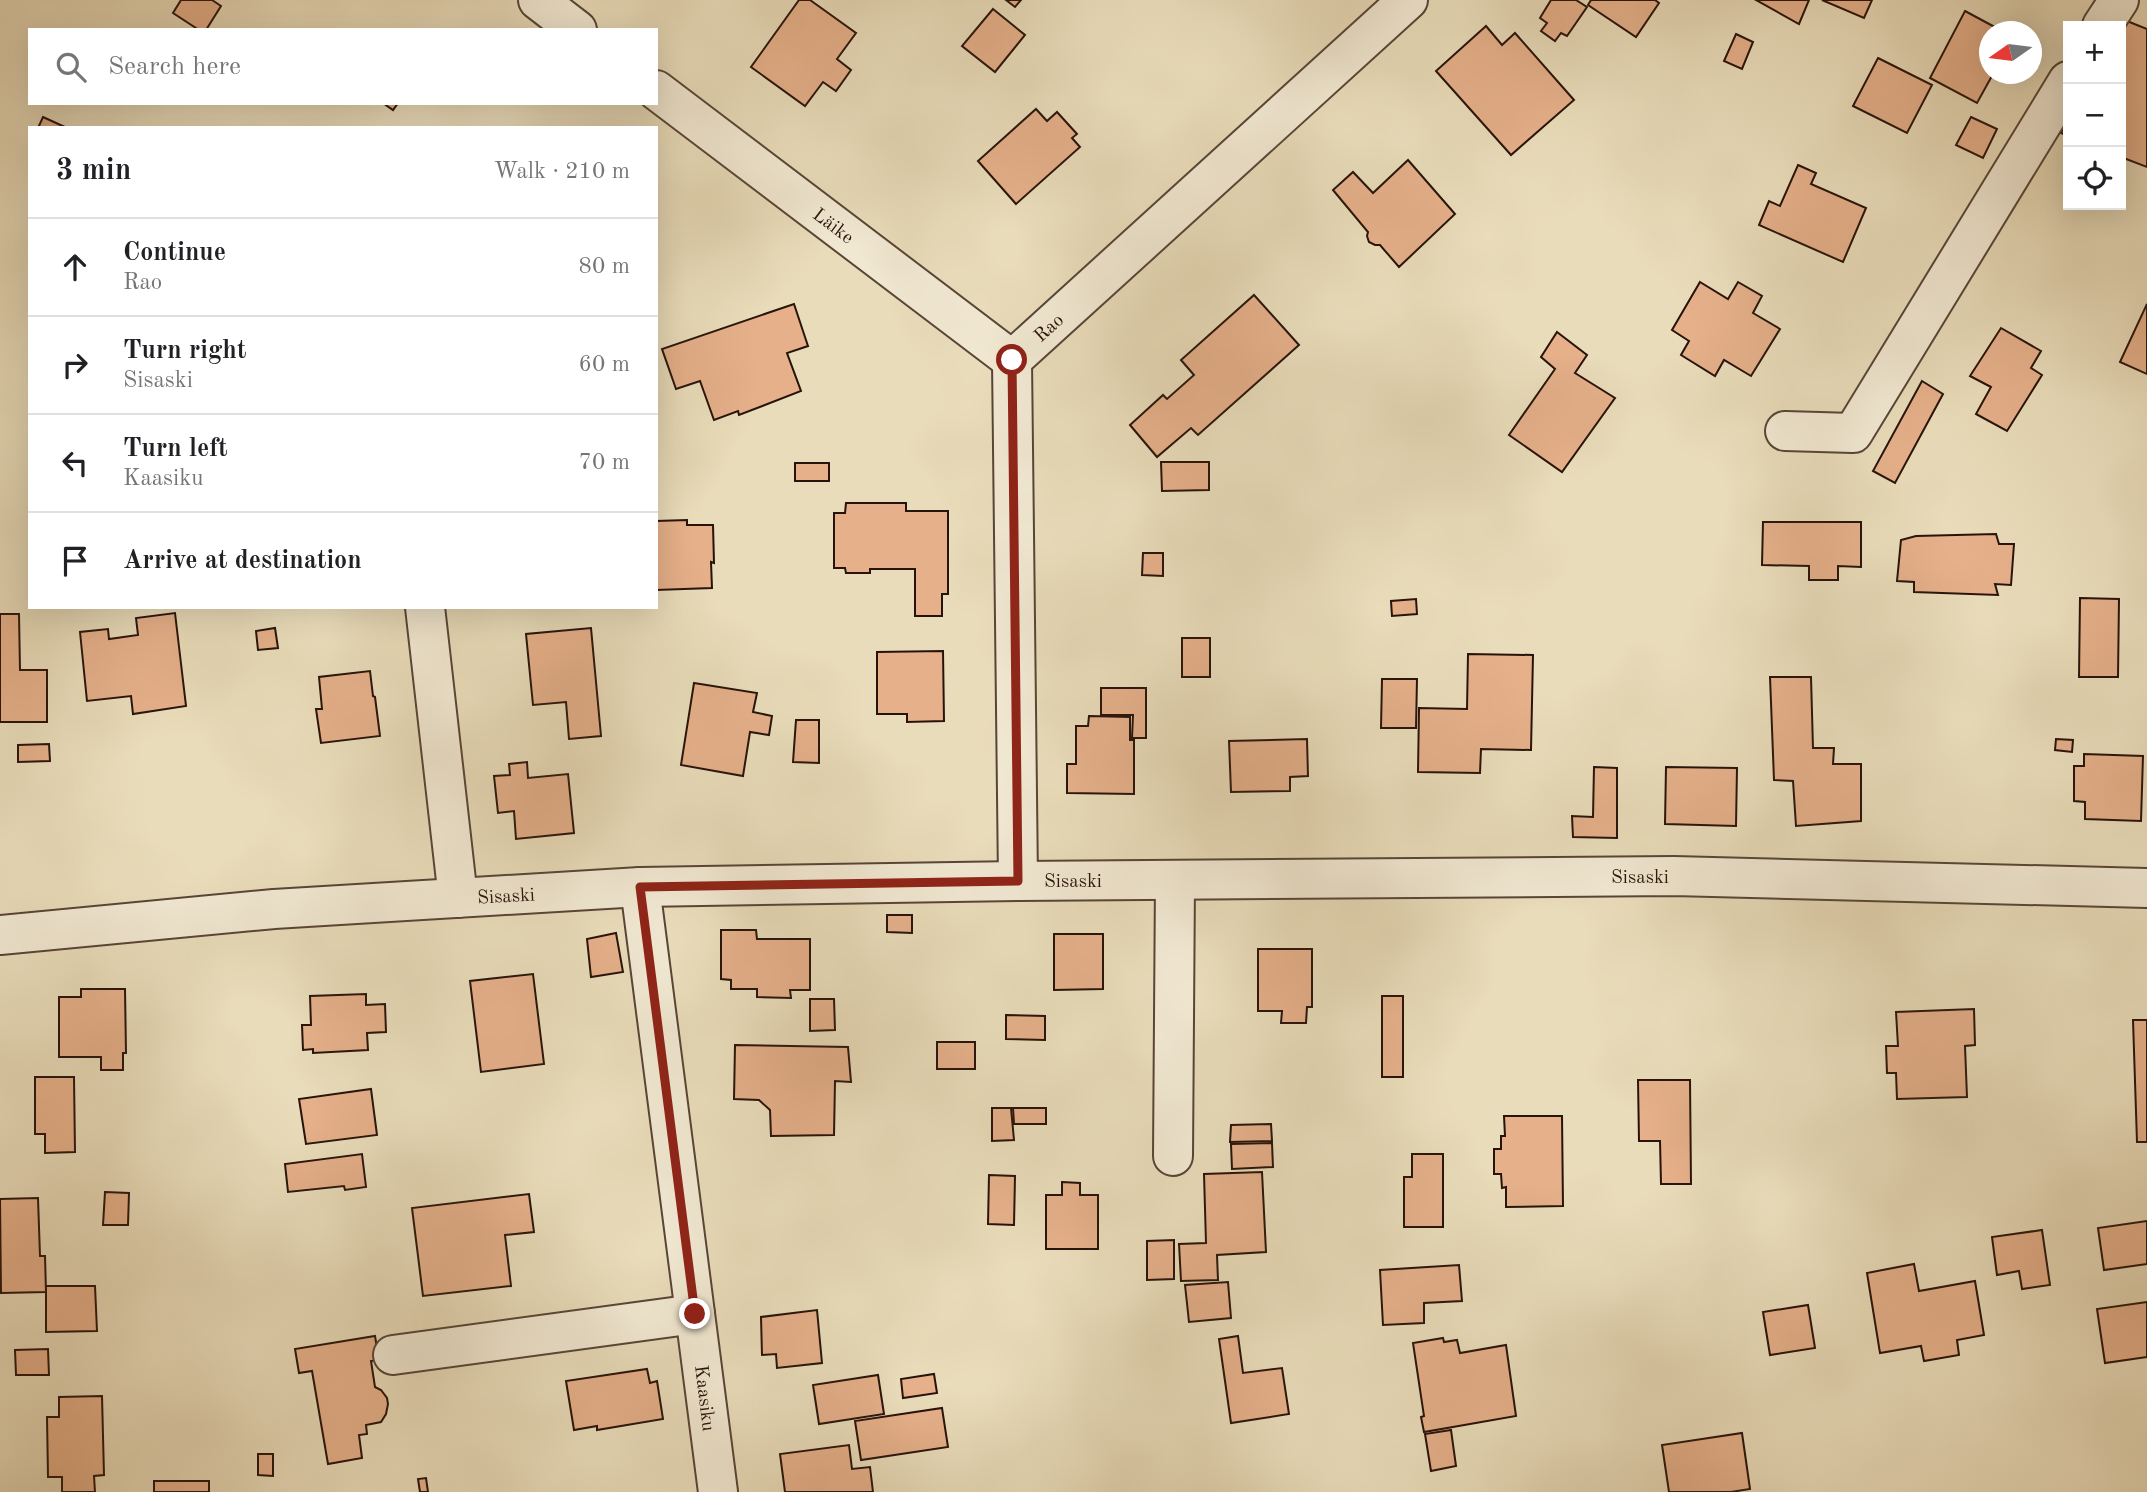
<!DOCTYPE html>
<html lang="en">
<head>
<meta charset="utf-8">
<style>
  body { margin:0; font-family:"Old Standard TT",serif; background:#f2f2f2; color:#202124 }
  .controls { position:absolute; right:21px; top:21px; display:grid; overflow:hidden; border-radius:0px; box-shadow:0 7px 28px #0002 }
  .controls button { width:63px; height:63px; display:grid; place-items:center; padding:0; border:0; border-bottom:2px solid #e0e0e0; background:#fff; color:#202124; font:35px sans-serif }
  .compass { position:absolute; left:1979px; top:21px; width:63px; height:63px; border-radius:50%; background:#fff; box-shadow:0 7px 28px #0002; rotate:256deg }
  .stop { position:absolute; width:21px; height:21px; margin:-16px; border:5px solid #8f2418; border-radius:50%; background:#fff }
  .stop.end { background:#8f2418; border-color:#fff; box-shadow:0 2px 7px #0008 }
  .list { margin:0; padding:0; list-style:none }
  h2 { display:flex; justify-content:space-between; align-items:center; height:91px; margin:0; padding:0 28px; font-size:30px }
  h2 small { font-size:23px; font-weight:400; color:#757577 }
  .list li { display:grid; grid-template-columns:46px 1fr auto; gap:21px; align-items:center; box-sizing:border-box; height:98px; padding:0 28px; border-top:2px solid #e0e0e0 }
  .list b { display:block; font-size:26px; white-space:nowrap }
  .list p { margin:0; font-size:23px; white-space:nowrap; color:#757577 }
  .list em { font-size:23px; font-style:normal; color:#757577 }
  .icon { flex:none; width:38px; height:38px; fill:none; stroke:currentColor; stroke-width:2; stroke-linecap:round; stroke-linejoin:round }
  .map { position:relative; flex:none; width:2147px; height:1492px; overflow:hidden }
  .search { position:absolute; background:#fff; box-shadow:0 7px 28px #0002; left:28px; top:28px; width:630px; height:77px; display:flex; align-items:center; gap:18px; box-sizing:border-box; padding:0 24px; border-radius:0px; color:#757577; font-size:26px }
  .panel { position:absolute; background:#fff; box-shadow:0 7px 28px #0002; left:28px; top:126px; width:630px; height:483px; border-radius:0px }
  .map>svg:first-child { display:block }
</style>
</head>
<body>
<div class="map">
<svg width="2147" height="1492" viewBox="0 0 2147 1492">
  <rect width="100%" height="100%" fill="#e9dcba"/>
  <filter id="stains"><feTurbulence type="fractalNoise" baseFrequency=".00286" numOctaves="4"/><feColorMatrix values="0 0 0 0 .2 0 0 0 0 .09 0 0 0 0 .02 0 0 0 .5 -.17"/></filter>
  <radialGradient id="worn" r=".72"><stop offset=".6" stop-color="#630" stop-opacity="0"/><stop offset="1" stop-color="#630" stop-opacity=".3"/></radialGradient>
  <g fill="#e5b08a" stroke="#28130b" stroke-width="2">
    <path d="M 181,0 L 212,0 L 221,6 L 206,30 L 199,30 L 173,13 Z"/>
    <path d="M 799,0 L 810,0 L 856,33 L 837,59 L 851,70 L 836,91 L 823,82 L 805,106 L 751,67 Z"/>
    <path d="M 1006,0 L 1021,0 L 1015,7 Z"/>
    <path d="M 1551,0 L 1576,0 L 1587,7 L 1567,36 L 1561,33 L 1555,41 L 1541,31 L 1547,23 L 1540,18 Z"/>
    <path d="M 1591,0 L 1655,0 L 1659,3 L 1636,37 L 1588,5 Z"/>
    <path d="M 1756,0 L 1809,0 L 1799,24 Z"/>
    <path d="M 1822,0 L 1872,0 L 1864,18 Z"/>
    <path d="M 993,9 L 1025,35 L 995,72 L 962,46 Z"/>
    <path d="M 1965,11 L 2004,32 L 1990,32 L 1990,74 L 1993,74 L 1977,103 L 1930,78 Z"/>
    <path d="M 2127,21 L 2147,29 L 2147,167 L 2121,157 L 2121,31 Z"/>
    <path d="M 1486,26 L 1502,45 L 1515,33 L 1574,100 L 1511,155 L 1436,71 Z"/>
    <path d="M 1736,34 L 1753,42 L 1742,69 L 1724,61 Z"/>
    <path d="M 1878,58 L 1932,85 L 1907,133 L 1853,106 Z"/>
    <path d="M 383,103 L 398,103 L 393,110 Z"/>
    <path d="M 1036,109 L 1047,121 L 1057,112 L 1077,134 L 1072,138 L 1080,147 L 1016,204 L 978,161 Z"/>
    <path d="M 43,117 L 67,128 L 38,128 Z"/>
    <path d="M 1971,117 L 1997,129 L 1983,158 L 1956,145 Z"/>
    <path d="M 2068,120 L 2068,136 L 2061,133 Z"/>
    <path d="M 1408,160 L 1455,214 L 1399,267 L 1380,245 L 1375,245 L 1369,242 L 1367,236 L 1368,232 L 1333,190 L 1353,172 L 1373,193 Z"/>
    <path d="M 1798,165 L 1816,173 L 1811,184 L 1866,208 L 1843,262 L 1759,225 L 1769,201 L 1780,206 Z"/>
    <path d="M 1700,282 L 1728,299 L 1738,282 L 1762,296 L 1753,313 L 1780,329 L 1751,376 L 1724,360 L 1715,376 L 1681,355 L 1689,341 L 1672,330 Z"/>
    <path d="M 1254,295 L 1299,345 L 1198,435 L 1191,428 L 1157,457 L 1130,425 L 1163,395 L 1167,399 L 1194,375 L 1181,360 Z"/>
    <path d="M 794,304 L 808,346 L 787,353 L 801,391 L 739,415 L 738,411 L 714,420 L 700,381 L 676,389 L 662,349 Z"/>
    <path d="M 2147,304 L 2147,374 L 2120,362 Z"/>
    <path d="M 2001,328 L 2041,351 L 2031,368 L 2042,375 L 2007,431 L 1976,414 L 1991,387 L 1970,376 Z"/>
    <path d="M 1557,332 L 1587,355 L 1575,373 L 1615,398 L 1562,472 L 1509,435 L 1555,369 L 1541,357 Z"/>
    <path d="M 1922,381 L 1943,394 L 1895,483 L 1873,471 Z"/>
    <path d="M 1161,462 L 1209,462 L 1209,490 L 1162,491 Z"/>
    <rect x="795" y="463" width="34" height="18"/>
    <path d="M 846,503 L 906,503 L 906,511 L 948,511 L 948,594 L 942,594 L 942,616 L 915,616 L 915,569 L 870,569 L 870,573 L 846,573 L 845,568 L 834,568 L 834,513 L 845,513 Z"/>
    <path d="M 687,520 L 687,525 L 713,525 L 714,563 L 711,562 L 712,588 L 656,590 L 656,521 Z"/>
    <path d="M 1763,522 L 1861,522 L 1861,567 L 1838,566 L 1838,580 L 1809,580 L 1809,566 L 1762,565 Z"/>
    <path d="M 1996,534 L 1999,544 L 2014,544 L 2011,585 L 1995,584 L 1998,595 L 1914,592 L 1914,582 L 1897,581 L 1901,540 L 1916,536 Z"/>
    <path d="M 1143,553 L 1163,553 L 1163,576 L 1142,575 Z"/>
    <path d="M 2080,598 L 2119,599 L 2118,677 L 2079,677 Z"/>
    <path d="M 1416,599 L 1417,614 L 1392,616 L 1391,601 Z"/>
    <path d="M 175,613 L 186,706 L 133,714 L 131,696 L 87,701 L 80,632 L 108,629 L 109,639 L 138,635 L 136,618 Z"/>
    <path d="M 0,614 L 19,614 L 20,670 L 47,670 L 47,722 L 0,722 Z"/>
    <path d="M 275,628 L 278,648 L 258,650 L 256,631 Z"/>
    <path d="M 591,628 L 601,736 L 569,739 L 566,702 L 533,705 L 526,634 Z"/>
    <rect x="1182" y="638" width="28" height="39"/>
    <path d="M 943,651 L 944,721 L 907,722 L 907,714 L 877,714 L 877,652 Z"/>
    <path d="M 1468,654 L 1533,655 L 1531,750 L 1481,749 L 1480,773 L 1418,772 L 1419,708 L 1467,709 Z"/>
    <path d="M 370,671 L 373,696 L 375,697 L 380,736 L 321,743 L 316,709 L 322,709 L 319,677 Z"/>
    <path d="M 1770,677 L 1811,677 L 1813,748 L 1834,748 L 1833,764 L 1861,764 L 1861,821 L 1796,826 L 1793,781 L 1774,780 Z"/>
    <path d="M 1382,679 L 1417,679 L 1416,728 L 1381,728 Z"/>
    <path d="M 694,683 L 757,693 L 753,712 L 772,716 L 769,735 L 750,732 L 743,776 L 681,765 Z"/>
    <path d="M 1101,688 L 1146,688 L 1146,738 L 1132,738 L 1133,715 L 1101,715 Z"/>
    <path d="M 1089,716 L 1130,717 L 1130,740 L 1134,740 L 1134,794 L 1067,793 L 1067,764 L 1076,764 L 1076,726 L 1088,726 Z"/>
    <path d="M 796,720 L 819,720 L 819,763 L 793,762 Z"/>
    <path d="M 1307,739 L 1308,776 L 1290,777 L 1290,791 L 1231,792 L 1229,741 Z"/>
    <path d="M 2056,739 L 2073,740 L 2072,752 L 2055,750 Z"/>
    <path d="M 49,744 L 50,761 L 18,762 L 18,745 Z"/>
    <path d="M 2084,754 L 2143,756 L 2141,821 L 2085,819 L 2085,802 L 2074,801 L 2074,766 L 2084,766 Z"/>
    <path d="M 527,762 L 528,778 L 568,774 L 574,833 L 516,839 L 514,811 L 498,813 L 494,776 L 510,775 L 509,764 Z"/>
    <path d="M 1594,767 L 1617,768 L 1617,838 L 1573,837 L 1572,816 L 1593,817 Z"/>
    <path d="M 1666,767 L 1737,768 L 1736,826 L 1665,824 Z"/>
    <path d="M 887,915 L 912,915 L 912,933 L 887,932 Z"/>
    <path d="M 721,930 L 756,930 L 757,939 L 810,939 L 810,990 L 790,990 L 791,998 L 757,997 L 757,989 L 731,989 L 731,980 L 721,979 Z"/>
    <path d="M 616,933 L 623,972 L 591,977 L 587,939 Z"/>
    <path d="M 1054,934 L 1103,934 L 1103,989 L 1054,990 Z"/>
    <path d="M 1258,949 L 1312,949 L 1312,1007 L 1307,1007 L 1306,1023 L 1281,1023 L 1282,1011 L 1258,1011 Z"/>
    <path d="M 533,974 L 544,1064 L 481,1072 L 470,981 Z"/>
    <path d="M 81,989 L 125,989 L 126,1053 L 123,1053 L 123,1070 L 101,1070 L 101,1057 L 59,1057 L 59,997 L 81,997 Z"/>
    <path d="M 366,994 L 366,1005 L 385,1004 L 386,1032 L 367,1033 L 368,1050 L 313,1053 L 313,1049 L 303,1050 L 302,1025 L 311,1025 L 310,996 Z"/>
    <rect x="1382" y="996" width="21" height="81"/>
    <path d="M 810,999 L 834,999 L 835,1030 L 810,1031 Z"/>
    <path d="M 1974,1009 L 1975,1045 L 1965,1046 L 1967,1097 L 1897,1099 L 1896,1073 L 1887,1073 L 1886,1046 L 1898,1046 L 1896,1012 Z"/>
    <path d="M 1006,1015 L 1045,1016 L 1045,1040 L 1006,1039 Z"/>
    <path d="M 2133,1020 L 2147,1020 L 2147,1142 L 2137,1142 Z"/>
    <rect x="937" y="1042" width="38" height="27"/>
    <path d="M 735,1045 L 848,1047 L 851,1082 L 835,1081 L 834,1135 L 771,1136 L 770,1110 L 759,1100 L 734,1099 Z"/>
    <path d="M 35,1077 L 74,1077 L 75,1152 L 45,1153 L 45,1134 L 35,1134 Z"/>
    <path d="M 1638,1080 L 1690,1080 L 1691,1184 L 1661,1184 L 1660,1141 L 1639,1141 Z"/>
    <path d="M 371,1089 L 377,1135 L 306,1144 L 299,1099 Z"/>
    <path d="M 992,1108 L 1011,1108 L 1014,1140 L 992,1141 Z"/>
    <path d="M 1013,1108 L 1046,1108 L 1046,1124 L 1014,1124 Z"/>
    <path d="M 1504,1116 L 1562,1116 L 1563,1206 L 1506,1207 L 1506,1187 L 1502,1188 L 1501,1174 L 1494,1174 L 1494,1149 L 1501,1149 L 1501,1136 L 1505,1136 Z"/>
    <path d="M 1271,1124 L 1272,1141 L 1230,1142 L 1231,1125 Z"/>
    <path d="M 1272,1143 L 1273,1167 L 1232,1169 L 1231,1144 Z"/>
    <path d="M 362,1154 L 366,1187 L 345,1190 L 344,1186 L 288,1192 L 285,1164 Z"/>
    <path d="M 1412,1154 L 1443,1154 L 1443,1227 L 1404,1227 L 1404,1177 L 1412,1177 Z"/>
    <path d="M 1262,1172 L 1266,1252 L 1217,1255 L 1218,1280 L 1181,1281 L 1179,1244 L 1206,1243 L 1204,1174 Z"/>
    <path d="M 989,1175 L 1015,1176 L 1014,1225 L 988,1224 Z"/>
    <path d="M 1062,1182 L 1080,1183 L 1080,1195 L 1098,1195 L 1098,1249 L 1046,1249 L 1046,1195 L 1062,1195 Z"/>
    <path d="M 105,1192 L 129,1193 L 128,1225 L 103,1225 Z"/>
    <path d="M 529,1194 L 534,1232 L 505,1235 L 511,1286 L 423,1296 L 412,1208 Z"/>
    <path d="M 38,1198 L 40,1256 L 45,1256 L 46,1292 L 1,1293 L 0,1199 Z"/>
    <path d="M 2147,1221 L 2147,1264 L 2104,1270 L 2098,1228 Z"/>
    <path d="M 2042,1230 L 2050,1285 L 2022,1289 L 2019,1271 L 1997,1275 L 1992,1237 Z"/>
    <path d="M 1174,1240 L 1174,1279 L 1147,1280 L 1147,1241 Z"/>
    <path d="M 1914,1264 L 1919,1291 L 1975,1281 L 1984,1335 L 1957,1340 L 1959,1355 L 1924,1361 L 1921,1346 L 1880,1353 L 1867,1273 Z"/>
    <path d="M 1459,1265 L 1462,1301 L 1424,1303 L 1424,1323 L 1383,1325 L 1380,1270 Z"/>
    <path d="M 1228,1282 L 1231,1318 L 1189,1322 L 1185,1285 Z"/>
    <path d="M 46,1286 L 95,1286 L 97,1331 L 46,1332 Z"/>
    <path d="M 2147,1302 L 2147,1357 L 2105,1363 L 2097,1309 Z"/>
    <path d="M 1808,1305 L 1815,1348 L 1770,1355 L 1763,1312 Z"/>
    <path d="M 817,1310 L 822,1363 L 777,1368 L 776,1354 L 762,1355 L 761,1317 Z"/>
    <path d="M 375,1336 L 379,1360 L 371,1361 L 375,1387 L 381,1390 L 387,1398 L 388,1404 L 386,1414 L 381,1422 L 366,1425 L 367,1434 L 359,1435 L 362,1458 L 328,1464 L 312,1371 L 299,1373 L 295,1349 Z"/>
    <path d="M 1238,1336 L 1243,1373 L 1282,1368 L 1289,1414 L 1231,1423 L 1219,1339 Z"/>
    <path d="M 1443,1338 L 1444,1342 L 1457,1340 L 1460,1353 L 1506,1345 L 1516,1416 L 1424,1432 L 1421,1417 L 1424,1416 L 1413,1343 Z"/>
    <path d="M 48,1349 L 49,1375 L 16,1375 L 15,1350 Z"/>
    <path d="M 647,1369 L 650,1383 L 657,1381 L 663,1419 L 597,1430 L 597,1426 L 574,1430 L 566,1381 Z"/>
    <path d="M 934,1374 L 937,1393 L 903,1398 L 901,1379 Z"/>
    <path d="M 878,1375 L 884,1414 L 819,1424 L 813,1385 Z"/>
    <path d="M 102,1396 L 104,1475 L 94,1476 L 95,1492 L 62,1492 L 62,1477 L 48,1477 L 47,1417 L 59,1417 L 59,1397 Z"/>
    <path d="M 942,1408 L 948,1447 L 861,1460 L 855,1421 Z"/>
    <path d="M 1451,1430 L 1456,1466 L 1431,1471 L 1425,1434 Z"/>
    <path d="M 1742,1433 L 1750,1489 L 1731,1492 L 1669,1492 L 1662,1445 Z"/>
    <path d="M 849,1445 L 852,1469 L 870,1467 L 873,1492 L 785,1492 L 780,1454 Z"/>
    <path d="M 258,1454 L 273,1454 L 273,1476 L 258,1475 Z"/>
    <path d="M 426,1478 L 428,1492 L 420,1492 L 418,1479 Z"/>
    <rect x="154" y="1481" width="55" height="11"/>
  </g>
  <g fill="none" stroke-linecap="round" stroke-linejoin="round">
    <g stroke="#584537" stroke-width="42">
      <g id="minor">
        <path d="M 538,0 L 577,30"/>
        <path d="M 2102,26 L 2119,0"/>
        <path d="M 656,90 L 1012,360"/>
        <path d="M 1785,431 L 1853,433 L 2068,81"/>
        <path d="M 425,607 L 458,898"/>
        <path d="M 1018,881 L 1012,360 L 1408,0"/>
        <path d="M 640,887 L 718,1492"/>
        <path d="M 0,935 L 274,909 L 640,887 L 1018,881 L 1674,876 L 2147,888"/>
        <path d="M 1173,1156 L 1175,880"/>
        <path d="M 393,1355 L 695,1314"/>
      </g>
    </g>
    <use href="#minor" stroke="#f1e8d2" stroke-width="38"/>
  </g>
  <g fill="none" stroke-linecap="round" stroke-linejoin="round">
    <path stroke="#8f2418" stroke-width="9" d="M 695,1314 L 640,887 L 1018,881 L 1012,360"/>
  </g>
  <g text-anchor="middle" stroke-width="7" stroke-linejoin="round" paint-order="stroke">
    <g font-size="19" fill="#28130b" stroke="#f1e8d2">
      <text transform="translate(834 225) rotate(37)" y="7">Läike</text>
      <text transform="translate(1048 327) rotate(-42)" y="7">Rao</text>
      <text x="1640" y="883">Sisaski</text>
      <text x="1073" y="887">Sisaski</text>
      <text transform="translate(506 895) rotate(-3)" y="7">Sisaski</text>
      <text transform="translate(706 1398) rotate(83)" y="7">Kaasiku</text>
    </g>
  </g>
  <rect width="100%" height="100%" filter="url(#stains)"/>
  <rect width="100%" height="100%" fill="url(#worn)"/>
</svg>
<div class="controls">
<button>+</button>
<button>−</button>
<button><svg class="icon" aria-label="locate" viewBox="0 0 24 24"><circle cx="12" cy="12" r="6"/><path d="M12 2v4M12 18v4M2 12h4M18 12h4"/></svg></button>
</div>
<svg class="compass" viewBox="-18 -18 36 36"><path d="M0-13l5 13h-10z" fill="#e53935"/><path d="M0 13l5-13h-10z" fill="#757577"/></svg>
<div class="stop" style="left:1012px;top:360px"></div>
<div class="stop end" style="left:695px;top:1314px"></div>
<div class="search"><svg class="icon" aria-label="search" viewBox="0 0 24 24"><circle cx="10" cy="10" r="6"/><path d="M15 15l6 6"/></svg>Search here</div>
<section class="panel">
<h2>3 min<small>Walk · 210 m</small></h2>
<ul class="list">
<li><svg class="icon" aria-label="ahead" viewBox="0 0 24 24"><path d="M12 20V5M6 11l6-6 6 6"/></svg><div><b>Continue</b><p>Rao</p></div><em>80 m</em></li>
<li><svg class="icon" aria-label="right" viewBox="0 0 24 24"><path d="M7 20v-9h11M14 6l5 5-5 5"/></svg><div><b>Turn right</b><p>Sisaski</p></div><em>60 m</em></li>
<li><svg class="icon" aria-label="left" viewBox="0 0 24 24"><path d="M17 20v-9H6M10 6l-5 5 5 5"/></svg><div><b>Turn left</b><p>Kaasiku</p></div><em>70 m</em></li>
<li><svg class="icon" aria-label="arrive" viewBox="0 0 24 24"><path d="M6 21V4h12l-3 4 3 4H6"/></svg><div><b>Arrive at destination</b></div></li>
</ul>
</section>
</div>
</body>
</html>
